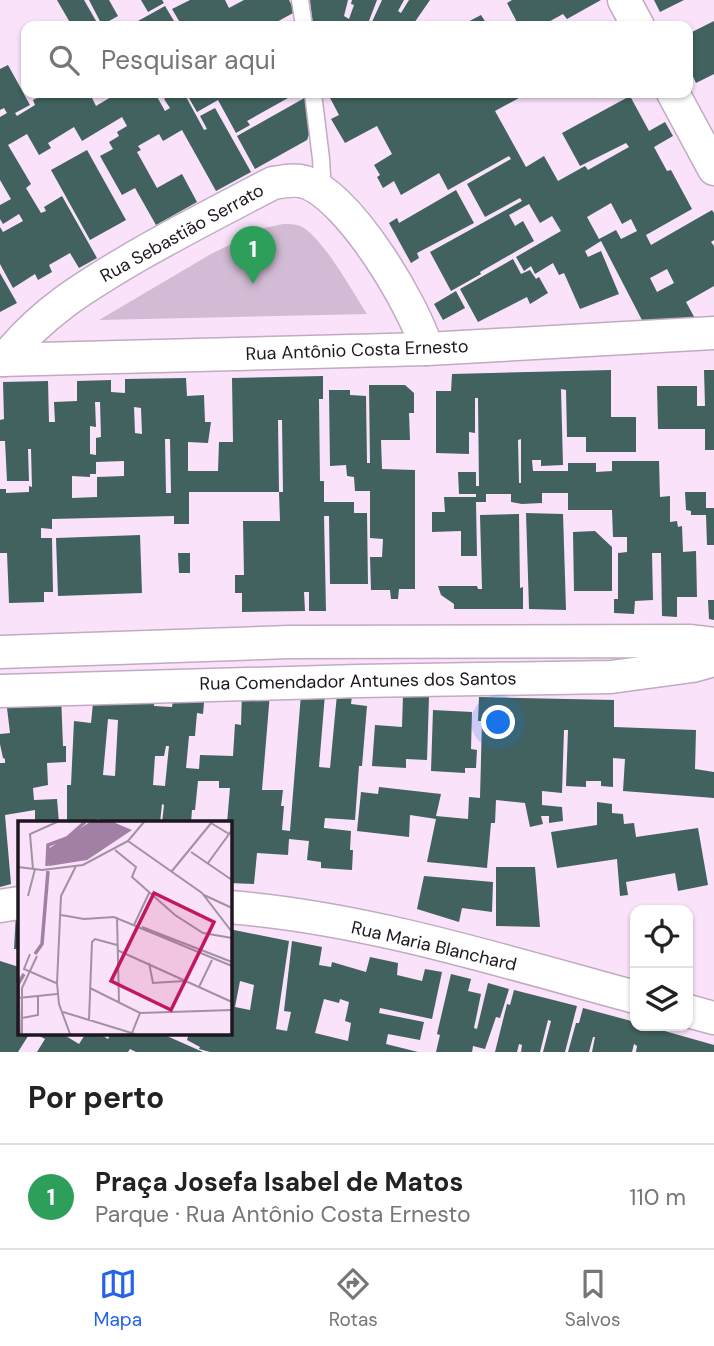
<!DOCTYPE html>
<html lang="pt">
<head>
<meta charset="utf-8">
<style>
  body { margin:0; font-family:"DM Sans",sans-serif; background:#f2f2f2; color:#222 }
  .controls { position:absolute; right:21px; bottom:21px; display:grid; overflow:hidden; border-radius:14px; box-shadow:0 2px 5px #0004 }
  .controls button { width:63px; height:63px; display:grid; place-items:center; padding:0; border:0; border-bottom:2px solid #e0e0e0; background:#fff; color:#222; font:35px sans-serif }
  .you { position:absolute; left:499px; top:723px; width:24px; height:24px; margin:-18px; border:5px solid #fff; border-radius:50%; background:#1a73e8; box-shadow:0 0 0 10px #1a73e833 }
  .badge { display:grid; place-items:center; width:46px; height:46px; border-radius:50%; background:#2563eb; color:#fff; font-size:23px; font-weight:700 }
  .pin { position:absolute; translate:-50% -58px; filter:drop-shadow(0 2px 4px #0008) }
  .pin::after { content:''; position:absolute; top:37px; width:24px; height:21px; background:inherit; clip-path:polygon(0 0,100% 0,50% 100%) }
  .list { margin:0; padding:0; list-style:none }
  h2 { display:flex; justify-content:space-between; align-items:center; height:91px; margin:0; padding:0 28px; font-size:30px }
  h2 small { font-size:23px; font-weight:400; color:#767676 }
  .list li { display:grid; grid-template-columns:46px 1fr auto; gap:21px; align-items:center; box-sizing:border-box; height:105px; padding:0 28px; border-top:2px solid #e0e0e0 }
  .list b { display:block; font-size:26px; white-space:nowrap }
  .list p { margin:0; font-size:23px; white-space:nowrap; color:#767676 }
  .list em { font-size:23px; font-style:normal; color:#767676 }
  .icon { flex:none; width:38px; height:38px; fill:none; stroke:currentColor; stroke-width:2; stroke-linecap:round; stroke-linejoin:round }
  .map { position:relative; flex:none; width:714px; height:1052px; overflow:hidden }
  .search { position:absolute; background:#fff; box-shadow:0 2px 5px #0004; left:21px; right:21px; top:21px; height:77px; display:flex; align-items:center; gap:18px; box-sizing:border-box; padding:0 24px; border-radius:14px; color:#767676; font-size:26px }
  .sheet { height:196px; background:#fff }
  nav { display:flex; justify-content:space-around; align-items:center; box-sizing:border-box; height:98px; border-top:2px solid #e0e0e0; background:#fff; font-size:19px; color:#767676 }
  nav a { display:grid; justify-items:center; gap:4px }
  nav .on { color:#2563eb }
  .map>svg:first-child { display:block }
</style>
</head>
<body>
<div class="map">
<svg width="714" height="1052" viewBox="0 0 714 1052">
  <rect width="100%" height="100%" fill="#f9e2fa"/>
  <path fill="#d2bbd4" d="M 283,224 C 290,224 298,224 304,228 C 326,243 352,291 367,314 L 99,320 L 211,254 L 264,228 Z"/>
  <g fill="#41625e" fill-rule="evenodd">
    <path d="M 57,0 L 84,0 L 99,26 L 72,26 Z"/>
    <path d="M 89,0 L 109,0 L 118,16 L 102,25 Z"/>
    <path d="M 141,0 L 162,0 L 164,3 L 148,12 Z"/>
    <path d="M 190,0 L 225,0 L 229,8 L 244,0 L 289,0 L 295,12 L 271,25 L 272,26 L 182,26 L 172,9 Z"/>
    <path d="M 310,0 L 348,0 L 344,16 L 349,19 L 354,5 L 351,4 L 352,0 L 377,0 L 367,26 L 313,26 Z"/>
    <path d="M 382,0 L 404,0 L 398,11 L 401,13 L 409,0 L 430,0 L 412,26 L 374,26 L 371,24 Z"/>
    <path d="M 512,0 L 601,0 L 567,19 L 563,14 L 541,26 L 519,26 L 507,3 Z"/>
    <path d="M 654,0 L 684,0 L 660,12 Z"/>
    <path d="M 165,6 L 177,26 L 129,26 Z"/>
    <path d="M 481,15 L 488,26 L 460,26 Z"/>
    <path d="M 714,21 L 714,74 L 696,83 L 688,66 L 688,34 Z"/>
    <path d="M 8,65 L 30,105 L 15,113 L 17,116 L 35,105 L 33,100 L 41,96 L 40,93 L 55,93 L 57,95 L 61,93 L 101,93 L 92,98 L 96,106 L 111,97 L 109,93 L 150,93 L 152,95 L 155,93 L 165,111 L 170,108 L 164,99 L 174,93 L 184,93 L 204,130 L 207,129 L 200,116 L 215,108 L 251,172 L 216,191 L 182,130 L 163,141 L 159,134 L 138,146 L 141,150 L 137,152 L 157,188 L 182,174 L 197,202 L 156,225 L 135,188 L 122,195 L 100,156 L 113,149 L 109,142 L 119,136 L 117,132 L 127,126 L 122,117 L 82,141 L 74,127 L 48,143 L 51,148 L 39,155 L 27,134 L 8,145 L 31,184 L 26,188 L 41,213 L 46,211 L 44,207 L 62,196 L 97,258 L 79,268 L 70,253 L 49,265 L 52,272 L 38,280 L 35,274 L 13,288 L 0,264 L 0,227 L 3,232 L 23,221 L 19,214 L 3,224 L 0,219 L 0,205 L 11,199 L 0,180 L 0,117 L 7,113 L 4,108 L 0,110 L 0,69 Z"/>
    <path d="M 186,93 L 215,94 L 297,93 L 247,121 L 250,125 L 236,133 L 218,100 L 197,112 Z"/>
    <path d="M 335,93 L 528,93 L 495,111 L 526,167 L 544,156 L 558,181 L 585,166 L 588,170 L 629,147 L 626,143 L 580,166 L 562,133 L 630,96 L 649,131 L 665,122 L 673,136 L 654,147 L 667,171 L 671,170 L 692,209 L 646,235 L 651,245 L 712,210 L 714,213 L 714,240 L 711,242 L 714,246 L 714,286 L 686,302 L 697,322 L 644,324 L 601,241 L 585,251 L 588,257 L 601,251 L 619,294 L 580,309 L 564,273 L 559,275 L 553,263 L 535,274 L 531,266 L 524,271 L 516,257 L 561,231 L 552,216 L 540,223 L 529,204 L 509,215 L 515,226 L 523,221 L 534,241 L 480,272 L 481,274 L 451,291 L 430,252 L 522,201 L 520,198 L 485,217 L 467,184 L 511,159 L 509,156 L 448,190 L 439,173 L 401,195 L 394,181 L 383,188 L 377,177 L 380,175 L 374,165 L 392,154 L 377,126 L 345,143 L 331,119 L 339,115 L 329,96 ZM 611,203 L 622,224 L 631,219 L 637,231 L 621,239 L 616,230 L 599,239 L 587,217 ZM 667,269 L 674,283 L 657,292 L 650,278 Z"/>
    <path d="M 308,96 L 311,129 L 307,140 L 255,169 L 237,136 Z"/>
    <path d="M 87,150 L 126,220 L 90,240 L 51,170 Z"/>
    <path d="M 456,190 L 474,223 L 417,253 L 419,258 L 411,263 L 389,223 L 397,218 L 399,223 Z"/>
    <path d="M 513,259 L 521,274 L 530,270 L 536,279 L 539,277 L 548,293 L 530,304 L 527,297 L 478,322 L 460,289 Z"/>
    <path d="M 0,273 L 17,303 L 0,312 Z"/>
    <path d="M 456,291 L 465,308 L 443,320 L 434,304 Z"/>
    <path d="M 611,370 L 611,417 L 636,417 L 636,452 L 586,452 L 586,437 L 567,437 L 566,390 L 561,389 L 563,465 L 541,466 L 541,460 L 532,460 L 533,471 L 568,471 L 568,463 L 596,463 L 596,472 L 612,471 L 612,461 L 659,461 L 660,497 L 670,496 L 670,522 L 677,521 L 678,527 L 682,526 L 683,552 L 696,551 L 697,597 L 677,597 L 677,617 L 662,616 L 661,553 L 652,553 L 653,600 L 635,601 L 634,614 L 614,613 L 614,599 L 618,599 L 618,553 L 627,552 L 627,537 L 613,537 L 612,510 L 568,510 L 568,493 L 542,493 L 542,503 L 522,504 L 511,502 L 511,494 L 486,494 L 486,502 L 476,502 L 477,556 L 461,556 L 461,531 L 432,532 L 432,512 L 445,512 L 444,497 L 476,497 L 476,494 L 459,494 L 458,472 L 476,472 L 476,486 L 479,486 L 478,398 L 475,398 L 475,433 L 469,432 L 469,454 L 436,453 L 436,391 L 451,391 L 452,374 ZM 521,439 L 521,483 L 519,483 L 518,440 Z"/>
    <path d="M 704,370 L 714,370 L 714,450 L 705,450 L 705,429 L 658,429 L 657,386 L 697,386 L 697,406 L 705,406 Z"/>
    <path d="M 323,376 L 323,399 L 319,399 L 320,481 L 324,481 L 324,502 L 354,502 L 354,513 L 367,513 L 368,584 L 330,584 L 329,516 L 324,516 L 326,611 L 309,611 L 309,592 L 304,592 L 305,611 L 242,612 L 242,593 L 235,593 L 235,575 L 244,575 L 243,521 L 280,521 L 279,492 L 283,492 L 282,420 L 278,420 L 279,492 L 189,492 L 189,524 L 174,524 L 174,516 L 52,519 L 52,529 L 41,528 L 41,538 L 52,538 L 53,592 L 44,592 L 44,602 L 9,603 L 7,553 L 0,553 L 0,489 L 6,489 L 6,493 L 29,492 L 29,486 L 32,487 L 31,449 L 28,449 L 29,481 L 7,481 L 5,441 L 0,441 L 0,420 L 4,419 L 3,382 L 48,381 L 49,422 L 55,422 L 54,402 L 77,401 L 77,381 L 111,380 L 111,392 L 125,393 L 125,379 L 186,378 L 187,396 L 204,395 L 205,422 L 211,422 L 208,443 L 188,442 L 188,471 L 218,471 L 219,442 L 233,442 L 232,378 ZM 95,402 L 100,402 L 101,437 L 96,438 L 96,455 L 90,454 L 90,426 L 96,427 ZM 134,407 L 141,408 L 142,434 L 135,433 ZM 165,439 L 170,439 L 171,493 L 166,493 ZM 124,461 L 124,476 L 97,477 L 97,497 L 72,498 L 72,476 L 90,477 L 90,474 L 96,474 L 96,462 Z"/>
    <path d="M 369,385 L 405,385 L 414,393 L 414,413 L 409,413 L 410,440 L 381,440 L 382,469 L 415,470 L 415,589 L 399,589 L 398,599 L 391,599 L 390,590 L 371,590 L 370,557 L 382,557 L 383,539 L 370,538 L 370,491 L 355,491 L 354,477 L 347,476 L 346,465 L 330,466 L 329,390 L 350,390 L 350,395 L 366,396 L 367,463 L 370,463 Z"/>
    <path d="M 685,492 L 706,492 L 706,508 L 714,508 L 714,545 L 707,545 L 706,515 L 691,515 L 691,511 L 686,510 Z"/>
    <path d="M 526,513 L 563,514 L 566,610 L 529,609 Z"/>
    <path d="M 519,514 L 520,588 L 523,587 L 523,609 L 454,609 L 454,604 L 441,595 L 438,586 L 477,586 L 478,589 L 482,589 L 480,515 Z"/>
    <path d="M 595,531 L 612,547 L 612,591 L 574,591 L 573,532 Z"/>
    <path d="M 140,535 L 142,593 L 58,596 L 56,538 Z"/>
    <path d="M 178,553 L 190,553 L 190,573 L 179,573 Z"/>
    <path d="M 708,600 L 714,600 L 714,620 L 709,619 Z"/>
    <path d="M 205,692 L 203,714 L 197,713 L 195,736 L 189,736 L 186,768 L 199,769 L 200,755 L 233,756 L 235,724 L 241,725 L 242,692 L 270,693 L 262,790 L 283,790 L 281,806 L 284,806 L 282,830 L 290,831 L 301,694 L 325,694 L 319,767 L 330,768 L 337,694 L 352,695 L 351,704 L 367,706 L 362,766 L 359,766 L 355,820 L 325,818 L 324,826 L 324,828 L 351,831 L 350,850 L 353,850 L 352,870 L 321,868 L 321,862 L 307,860 L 309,841 L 289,839 L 288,855 L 257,853 L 254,884 L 229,883 L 229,823 L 227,823 L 230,788 L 219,788 L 219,781 L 198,781 L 195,810 L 192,810 L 191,823 L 162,823 L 164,805 L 162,804 L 160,823 L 101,823 L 101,820 L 97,819 L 97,823 L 67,823 L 67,785 L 71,785 L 74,721 L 91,723 L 94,693 L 155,693 L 154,706 L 172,707 L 174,693 ZM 108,719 L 118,720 L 115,776 L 103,775 ZM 166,746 L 169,746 L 165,786 L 153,785 L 155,756 L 164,756 Z"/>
    <path d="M 61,695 L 63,746 L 66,746 L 66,762 L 47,763 L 48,785 L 33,788 L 34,800 L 57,799 L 59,823 L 35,823 L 35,810 L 5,815 L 11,884 L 0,887 L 0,763 L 5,763 L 5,759 L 3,758 L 0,744 L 0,734 L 10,733 L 7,708 L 26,707 L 24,696 Z"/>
    <path d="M 403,695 L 429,696 L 427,760 L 406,759 L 406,768 L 372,766 L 375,725 L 402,727 Z"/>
    <path d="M 479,697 L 614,700 L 614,727 L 696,730 L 695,769 L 714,772 L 714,798 L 623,791 L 625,759 L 613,758 L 613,787 L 601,786 L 601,781 L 586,781 L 586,787 L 566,786 L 568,730 L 564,730 L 562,793 L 542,791 L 542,805 L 562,807 L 563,821 L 549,823 L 549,816 L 541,816 L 543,824 L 530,827 L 525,803 L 496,800 L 495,823 L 491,823 L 487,868 L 427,862 L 436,819 L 410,815 L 409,837 L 357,831 L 361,792 L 378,794 L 379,787 L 441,794 L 436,816 L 468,819 L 469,797 L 480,798 L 482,721 L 478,721 Z"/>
    <path d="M 433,710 L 472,712 L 471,749 L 477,750 L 476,768 L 465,768 L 465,773 L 431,771 Z"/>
    <path d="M 597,802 L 612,804 L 612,813 L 623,814 L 624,824 L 634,823 L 636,837 L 698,828 L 708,885 L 678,891 L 675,873 L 626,882 L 628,895 L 620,896 L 617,859 L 557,868 L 551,832 L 597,825 Z"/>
    <path d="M 496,867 L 535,867 L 540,927 L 496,926 Z"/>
    <path d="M 424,876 L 493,882 L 492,912 L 462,908 L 459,922 L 417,909 Z"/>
    <path d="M 16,913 L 19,914 L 19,949 L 14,949 Z"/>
    <path d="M 229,929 L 289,941 L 276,1029 L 287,1031 L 291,1012 L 284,1011 L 292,941 L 322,947 L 319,965 L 331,967 L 332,962 L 366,972 L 370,957 L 398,963 L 397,975 L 422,981 L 425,969 L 442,972 L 432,1019 L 380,1008 L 379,1013 L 424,1022 L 420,1040 L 388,1034 L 386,1044 L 418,1052 L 210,1052 L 199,1049 L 200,1047 L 187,1040 L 189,1033 L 220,1033 L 230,1035 L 233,1018 L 229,1017 ZM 240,981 L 254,985 L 250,1010 L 235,1007 ZM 324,999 L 339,1003 L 340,999 L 349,1002 L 345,1021 L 351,1023 L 348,1041 L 315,1033 Z"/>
    <path d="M 0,961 L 19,967 L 19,1033 L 30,1033 L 18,1052 L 0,1052 Z"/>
    <path d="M 451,974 L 471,979 L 468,991 L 481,994 L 474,1028 L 477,1029 L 488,983 L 509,989 L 500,1018 L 496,1017 L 485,1049 L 473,1046 L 472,1052 L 436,1052 L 440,1035 L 437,1034 Z"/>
    <path d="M 514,990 L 577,1006 L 565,1052 L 543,1052 L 551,1021 L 548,1020 L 540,1052 L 521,1052 L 522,1045 L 519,1044 L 517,1052 L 495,1052 L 507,1004 L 510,1005 Z"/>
    <path d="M 583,1008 L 635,1022 L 635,1026 L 647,1026 L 714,1045 L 714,1052 L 636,1052 L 637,1046 L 634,1044 L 632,1052 L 592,1052 L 595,1037 L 593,1037 L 589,1052 L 568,1052 L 576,1023 L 579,1023 Z"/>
    <path d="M 34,1033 L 68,1033 L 66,1036 L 79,1044 L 86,1033 L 98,1033 L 108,1039 L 111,1033 L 160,1033 L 203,1052 L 136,1052 L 130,1049 L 128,1052 L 37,1052 L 45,1039 Z"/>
  </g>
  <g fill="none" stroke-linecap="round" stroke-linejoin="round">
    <g stroke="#c0abc1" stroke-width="19">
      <g id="service">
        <path d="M 300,0 L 304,26"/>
        <path d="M 313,93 L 321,159 L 323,192"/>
      </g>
    </g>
    <g stroke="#c0abc1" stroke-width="35">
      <g id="minor">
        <path d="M 624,0 L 638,26"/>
        <path d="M 673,93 L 714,169"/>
        <path d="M 0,360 L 427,349 L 714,333"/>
        <path d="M 4,360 C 41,313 84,287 135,257 C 180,231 227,207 273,183 C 284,181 295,179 305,182 C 350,197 414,305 427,349"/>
        <path d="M 0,652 L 289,642 L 691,641 L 714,644"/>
        <path d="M 0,691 L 358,681 L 611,677 L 692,666 L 714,660"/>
        <path d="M 0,906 L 19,903"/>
        <path d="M 229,907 C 367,918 502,961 635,997"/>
        <path d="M 688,1011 L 714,1018"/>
      </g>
    </g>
    <use href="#service" stroke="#fff" stroke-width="16"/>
    <use href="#minor" stroke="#fff" stroke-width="32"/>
  </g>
  <g text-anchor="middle" stroke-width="7" stroke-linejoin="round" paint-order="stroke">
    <g font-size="18" fill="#1f1720" stroke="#fff">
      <text transform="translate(182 233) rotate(-29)" y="6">Rua Sebastião Serrato</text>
      <text transform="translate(357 350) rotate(-2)" y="6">Rua Antônio Costa Ernesto</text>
      <text transform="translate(358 681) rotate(-1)" y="6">Rua Comendador Antunes dos Santos</text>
      <text transform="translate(434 946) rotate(13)" y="6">Rua Maria Blanchard</text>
    </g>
  </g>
  <g transform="translate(18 821)">
    <rect width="214" height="214" fill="#f9e2fa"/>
    <path d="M 72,1 L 95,1 L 114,9 L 69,39 L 31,45 L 30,28 Z" fill="#a27fa5"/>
    <path fill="none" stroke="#a27fa5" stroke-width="3.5" d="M 29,45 L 30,24 L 49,17 L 67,1M 17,133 L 24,123 L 30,50M 1,213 L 0,163 L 6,153"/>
    <path fill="none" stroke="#a291a3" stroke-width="2" d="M 193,2 L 211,13M 110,20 L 184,72 L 214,111M 97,29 L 118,46 L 114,56 L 157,94 L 185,112 L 214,117M 173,31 L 214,59M 190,42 L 214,9M 0,46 L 24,49 L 65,44 L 110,20 L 126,1M 15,48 L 12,13 L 39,1M 154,50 L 194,1M 186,74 L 214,87M 10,75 L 17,48M 43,94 L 66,98 L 96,96 L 214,145M 99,96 L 101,182M 116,104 L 131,72M 124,106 L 214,141M 99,129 L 214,181M 12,133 L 6,148 L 38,162M 131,142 L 135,162 L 166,160M 181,166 L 194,139M 72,167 L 122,192 L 214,189M 0,177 L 39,173M 45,191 L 117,213M 4,197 L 20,194 L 20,175M 71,199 L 74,121 L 77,118 L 99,124M 114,212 L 122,192M 4,213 L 4,167 L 19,135M 52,213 L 41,183 L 39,162 L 43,75 L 58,45"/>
    <path fill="#c2185b" fill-opacity="0.15" stroke="#c2185b" stroke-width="3.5" d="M 136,72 L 196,101 L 153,189 L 93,160 Z"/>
    <rect width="214" height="214" fill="none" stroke="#1f1720" stroke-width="3.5"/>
  </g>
</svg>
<div class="controls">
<button><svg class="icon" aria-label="locate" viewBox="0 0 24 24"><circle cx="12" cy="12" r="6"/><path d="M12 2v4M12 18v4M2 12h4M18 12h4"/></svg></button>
<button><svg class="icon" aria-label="layers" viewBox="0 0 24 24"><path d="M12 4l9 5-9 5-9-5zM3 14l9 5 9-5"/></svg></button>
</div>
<div class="you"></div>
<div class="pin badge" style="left:253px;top:284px;background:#2e9e5b">1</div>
<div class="search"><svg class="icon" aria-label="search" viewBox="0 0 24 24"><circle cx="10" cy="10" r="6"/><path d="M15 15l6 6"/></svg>Pesquisar aqui</div>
</div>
<section class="sheet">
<h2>Por perto<small></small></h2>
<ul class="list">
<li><span class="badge" style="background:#2e9e5b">1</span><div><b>Praça Josefa Isabel de Matos</b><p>Parque · Rua Antônio Costa Ernesto</p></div><em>110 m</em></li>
</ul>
</section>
<nav>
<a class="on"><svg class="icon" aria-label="map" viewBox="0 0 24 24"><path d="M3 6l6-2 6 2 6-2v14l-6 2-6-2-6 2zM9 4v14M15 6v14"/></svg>Mapa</a>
<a><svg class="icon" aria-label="directions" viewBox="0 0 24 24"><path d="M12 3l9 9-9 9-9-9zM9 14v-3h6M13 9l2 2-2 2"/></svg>Rotas</a>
<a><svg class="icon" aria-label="saved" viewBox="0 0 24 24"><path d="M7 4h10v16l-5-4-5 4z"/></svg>Salvos</a>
</nav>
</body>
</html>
